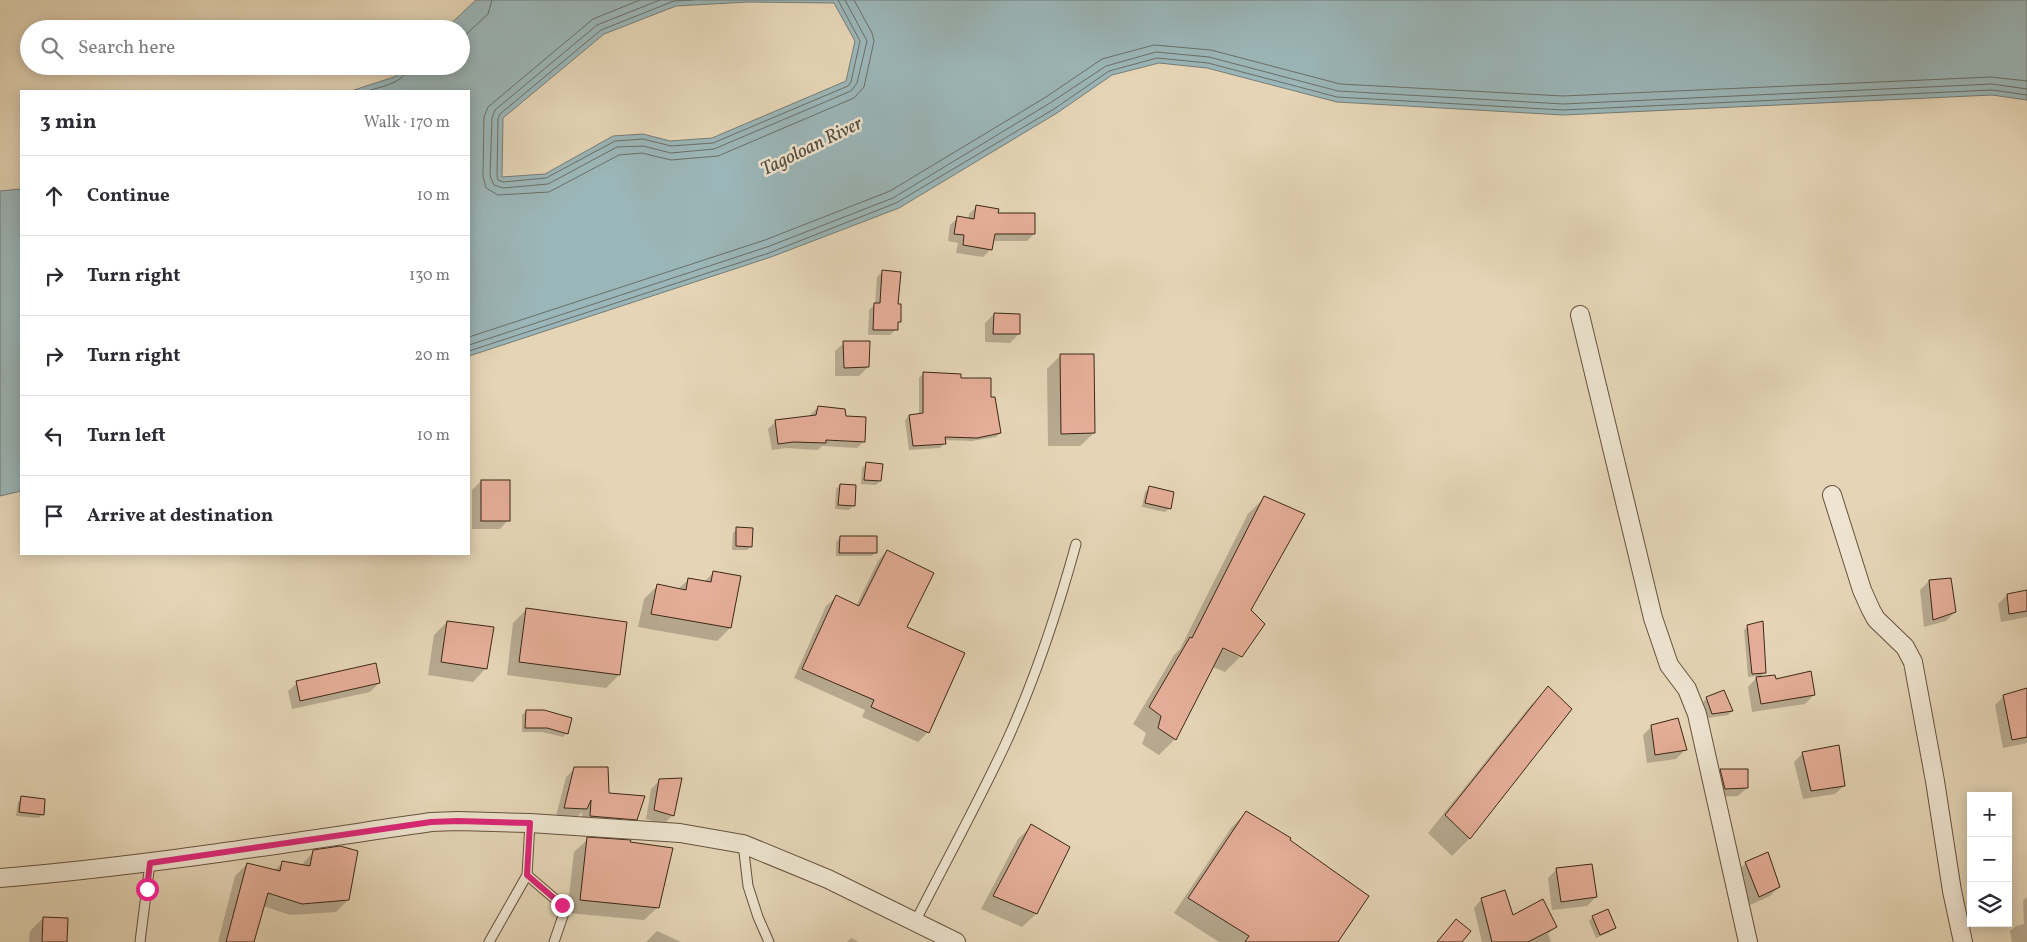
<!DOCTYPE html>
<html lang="en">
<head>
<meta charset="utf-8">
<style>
  body { margin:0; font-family:Vollkorn,serif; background:#f7f7f7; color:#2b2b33 }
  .controls { position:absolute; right:15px; bottom:15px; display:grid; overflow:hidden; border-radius:0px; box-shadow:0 2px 12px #0003 }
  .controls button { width:45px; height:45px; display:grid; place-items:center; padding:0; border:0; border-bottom:1px solid #e1e1e2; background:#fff; color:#2b2b33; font:25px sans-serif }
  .stop { position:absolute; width:15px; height:15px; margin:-11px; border:4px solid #db2777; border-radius:50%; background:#fff }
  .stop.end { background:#db2777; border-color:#fff; box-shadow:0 1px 5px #0008 }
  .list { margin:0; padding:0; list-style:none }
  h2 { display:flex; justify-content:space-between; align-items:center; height:65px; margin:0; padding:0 20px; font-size:21px }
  h2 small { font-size:16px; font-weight:400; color:#7c7c81 }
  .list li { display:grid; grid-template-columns:32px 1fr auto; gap:15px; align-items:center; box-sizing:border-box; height:80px; padding:0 20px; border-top:1px solid #e1e1e2 }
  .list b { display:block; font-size:19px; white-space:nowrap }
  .list em { font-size:16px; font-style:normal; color:#7c7c81 }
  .icon { flex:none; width:28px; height:28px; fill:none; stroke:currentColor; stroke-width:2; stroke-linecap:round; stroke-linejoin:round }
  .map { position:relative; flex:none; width:2027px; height:942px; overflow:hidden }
  .search { position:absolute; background:#fff; box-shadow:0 2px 12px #0003; left:20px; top:20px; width:450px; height:55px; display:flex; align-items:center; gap:12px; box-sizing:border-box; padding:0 18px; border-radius:28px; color:#7c7c81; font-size:19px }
  .panel { position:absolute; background:#fff; box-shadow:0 2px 12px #0003; left:20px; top:90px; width:450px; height:465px; border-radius:0px }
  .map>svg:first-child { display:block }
</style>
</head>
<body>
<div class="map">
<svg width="2027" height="942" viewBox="0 0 2027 942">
  <rect width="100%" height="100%" fill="#e5d5b6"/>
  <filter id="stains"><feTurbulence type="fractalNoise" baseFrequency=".004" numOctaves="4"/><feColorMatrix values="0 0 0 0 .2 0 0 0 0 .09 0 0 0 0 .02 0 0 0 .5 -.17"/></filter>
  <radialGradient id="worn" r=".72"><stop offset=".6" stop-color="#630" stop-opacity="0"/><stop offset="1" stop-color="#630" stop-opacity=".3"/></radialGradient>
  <g fill="#9bb6b8" stroke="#757d77" fill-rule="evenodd">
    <path d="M 476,0 L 2027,0 L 2027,100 L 1992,95 L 1563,115 L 1337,102 L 1207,68 L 1159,63 L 1112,75 L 1057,113 L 899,208 L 771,257 L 469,356 L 469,91 L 351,91 L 394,77 L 406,66 L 461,66 L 461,29 L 445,29 ZM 748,2 L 834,3 L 855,41 L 846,81 L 712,138 L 670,141 L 643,134 L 613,136 L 545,174 L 502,177 L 503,118 L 604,34 L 676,6 Z"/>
    <path d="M 21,189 L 21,491 L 0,496 L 0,191 Z"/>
  </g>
  <g fill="#0003" fill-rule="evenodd">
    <path d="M 976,207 L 997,215 L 1034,234 L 1027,241 L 992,241 L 991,249 L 983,257 L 956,253 L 958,243 L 948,241 L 950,225 L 958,218 L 968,219 L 969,214 Z"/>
    <path d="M 883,271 L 897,305 L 899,321 L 897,324 L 896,329 L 890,335 L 868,335 L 869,310 L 875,304 L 877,277 Z"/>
    <path d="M 994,314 L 1019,334 L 1010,343 L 985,342 L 985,323 Z"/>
    <path d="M 844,343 L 868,367 L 859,376 L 835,376 L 835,351 Z"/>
    <path d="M 1061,355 L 1094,433 L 1080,446 L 1048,446 L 1047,369 Z"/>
    <path d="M 923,374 L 960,379 L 990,399 L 1000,433 L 996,437 L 972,441 L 944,440 L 944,444 L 940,448 L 909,450 L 905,420 L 909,416 L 919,415 L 919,378 Z"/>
    <path d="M 818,407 L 845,417 L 864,441 L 857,448 L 822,446 L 818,450 L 786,448 L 772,450 L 768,429 L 775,422 L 811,417 L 811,414 Z"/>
    <path d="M 867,464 L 880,481 L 876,485 L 861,484 L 862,468 Z"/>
    <path d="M 481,481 L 508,520 L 500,529 L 472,529 L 472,490 Z"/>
    <path d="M 840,485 L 853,506 L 849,510 L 835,509 L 836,489 Z"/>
    <path d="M 1149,488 L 1170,508 L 1165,512 L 1142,507 L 1145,492 Z"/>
    <path d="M 1264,498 L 1249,610 L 1241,656 L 1225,672 L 1213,667 L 1175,739 L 1159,755 L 1142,744 L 1146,733 L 1133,724 L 1174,655 L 1180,649 L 1248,514 ZM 1218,644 L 1240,654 L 1240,657 L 1217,646 Z"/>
    <path d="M 737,529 L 751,546 L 747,550 L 732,550 L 733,533 Z"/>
    <path d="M 840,538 L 876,552 L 872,556 L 836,556 L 836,542 Z"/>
    <path d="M 887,551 L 928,732 L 918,742 L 862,717 L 865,710 L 794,678 L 826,606 L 836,597 L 856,606 L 878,561 Z"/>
    <path d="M 714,572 L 730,628 L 717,641 L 638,627 L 644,599 L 657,586 L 678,589 L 689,579 L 704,582 Z"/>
    <path d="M 1950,579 L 1955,612 L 1946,621 L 1924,627 L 1920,590 L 1929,581 Z"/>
    <path d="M 2027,591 L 2027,617 L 2001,622 L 1998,604 L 2007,595 Z"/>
    <path d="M 527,609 L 619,675 L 606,688 L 507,675 L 513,623 Z"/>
    <path d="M 447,622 L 486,668 L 473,682 L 428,675 L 434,635 Z"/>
    <path d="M 1748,626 L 1765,672 L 1759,678 L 1775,680 L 1814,695 L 1805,704 L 1752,712 L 1748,687 L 1758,676 L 1748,677 L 1744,630 Z"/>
    <path d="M 297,683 L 379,683 L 370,692 L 292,709 L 288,691 Z"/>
    <path d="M 1548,688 L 1570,709 L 1469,839 L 1452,856 L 1428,833 L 1531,705 Z"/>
    <path d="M 2027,689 L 2027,743 L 2003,748 L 1995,705 L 2004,696 Z"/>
    <path d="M 1707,698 L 1732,711 L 1728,715 L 1708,718 L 1703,702 Z"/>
    <path d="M 526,711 L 567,733 L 563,737 L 542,732 L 522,732 L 522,715 Z"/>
    <path d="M 1652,726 L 1685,750 L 1676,759 L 1647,763 L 1643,735 Z"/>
    <path d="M 1803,753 L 1844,786 L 1835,794 L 1803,799 L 1794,762 Z"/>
    <path d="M 575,768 L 608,795 L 636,819 L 627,828 L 581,825 L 582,812 L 577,817 L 556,816 L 566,777 Z"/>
    <path d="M 1721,770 L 1747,788 L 1738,796 L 1716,797 L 1712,778 Z"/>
    <path d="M 681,779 L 672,816 L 664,824 L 646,819 L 651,789 L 660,780 Z"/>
    <path d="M 22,798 L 43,814 L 39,818 L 16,816 L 18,802 Z"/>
    <path d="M 1246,813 L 1288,840 L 1336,942 L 1219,942 L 1174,913 L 1231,828 Z"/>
    <path d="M 1032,826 L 1069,847 L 1036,914 L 1022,927 L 981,909 L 1018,839 Z"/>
    <path d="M 588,839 L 658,907 L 644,920 L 567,913 L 574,852 Z"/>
    <path d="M 314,851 L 348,900 L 336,912 L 290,915 L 263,906 L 253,942 L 218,942 L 235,876 L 247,864 L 274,871 L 283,862 L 301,866 Z"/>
    <path d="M 1746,863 L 1779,887 L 1770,896 L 1750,905 L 1737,872 Z"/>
    <path d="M 1557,869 L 1596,897 L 1587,906 L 1552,910 L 1548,878 Z"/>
    <path d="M 2027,897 L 2027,942 L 2012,942 L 2010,931 L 2016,926 L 2024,924 L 2023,901 Z"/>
    <path d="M 1482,899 L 1512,917 L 1556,926 L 1548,934 L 1551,942 L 1482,942 L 1474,908 Z"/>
    <path d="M 1593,917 L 1614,928 L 1610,932 L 1596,938 L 1589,921 Z"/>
    <path d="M 43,918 L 66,942 L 29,942 L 30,931 Z"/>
    <path d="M 657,931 L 681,942 L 646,942 Z"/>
    <path d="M 851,938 L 859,942 L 847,942 Z"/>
  </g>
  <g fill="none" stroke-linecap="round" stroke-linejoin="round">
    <g stroke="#6b6e66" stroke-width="1">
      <path d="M 640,0 L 593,19 L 488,107 L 484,117 L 483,176 L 486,188 L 498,195 L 549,192 L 619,155 L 642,153 L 671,160 L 718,156 L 854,98 L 864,87 L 874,41 L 872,33 L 854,0"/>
      <path d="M 660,0 L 597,25 L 495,110 L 492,118 L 490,176 L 494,185 L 503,188 L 548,184 L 617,147 L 643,146 L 671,153 L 714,149 L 851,91 L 857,83 L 867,41 L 845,0"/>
      <path d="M 693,0 L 674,1 L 601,30 L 500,114 L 498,119 L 497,176 L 498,180 L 503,182 L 546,178 L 615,141 L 643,139 L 671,146 L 713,143 L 848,86 L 851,82 L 860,41 L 838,0"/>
      <path d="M 461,39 L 488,14 L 492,0"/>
      <path d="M 367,91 C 380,87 406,83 409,66"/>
      <path d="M 469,337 L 765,240 L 890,191 L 1046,97 L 1102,59 L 1154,45 L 1211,50 L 1340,84 L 1563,96 L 1991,77 L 2027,81"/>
      <path d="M 469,345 L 767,247 L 893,198 L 1050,103 L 1106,66 L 1156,52 L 1209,57 L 1338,91 L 1563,104 L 1992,84 L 2027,89"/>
      <path d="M 469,351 L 769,253 L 896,203 L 1054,109 L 1109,71 L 1157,58 L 1208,63 L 1337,97 L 1563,110 L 1992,90 L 2027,95"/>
    </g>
  </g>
  <g fill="#e5ae98" stroke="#3b2715">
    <path d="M 976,205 L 999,209 L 998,213 L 1035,213 L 1035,234 L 995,234 L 992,250 L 963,245 L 964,235 L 954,234 L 957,216 L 974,219 Z"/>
    <path d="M 882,270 L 901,272 L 898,304 L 901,304 L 901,322 L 898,322 L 898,330 L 873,330 L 874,303 L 880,303 Z"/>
    <path d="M 994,313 L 1020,314 L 1020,334 L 993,334 Z"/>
    <path d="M 843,341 L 870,341 L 869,367 L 844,368 Z"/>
    <path d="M 1060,354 L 1094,354 L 1095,433 L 1061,434 Z"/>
    <path d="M 923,372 L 961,374 L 961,378 L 991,378 L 991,397 L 995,397 L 1001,433 L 977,438 L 945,437 L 946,444 L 913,446 L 909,415 L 923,413 Z"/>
    <path d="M 818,406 L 845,409 L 846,416 L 866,417 L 865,442 L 826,440 L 826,443 L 793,442 L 778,444 L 775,420 L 816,415 Z"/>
    <path d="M 866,462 L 883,464 L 881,481 L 864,480 Z"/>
    <rect x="481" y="480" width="29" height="41"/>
    <path d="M 840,484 L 856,485 L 855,506 L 838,505 Z"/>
    <path d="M 1149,486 L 1174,492 L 1171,509 L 1145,503 Z"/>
    <path d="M 1264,496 L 1305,514 L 1251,610 L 1265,624 L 1242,657 L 1223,648 L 1176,740 L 1158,728 L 1161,716 L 1149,707 L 1190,637 L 1192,638 Z"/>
    <path d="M 736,527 L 753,528 L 752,547 L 736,546 Z"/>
    <path d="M 840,536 L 877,536 L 877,553 L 839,553 Z"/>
    <path d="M 887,550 L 934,573 L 907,627 L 965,653 L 929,733 L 871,707 L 874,700 L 802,669 L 836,595 L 859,606 Z"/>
    <path d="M 713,571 L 741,576 L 731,628 L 651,614 L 657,584 L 686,590 L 688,578 L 711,582 Z"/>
    <path d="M 1951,578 L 1956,612 L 1933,620 L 1929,580 Z"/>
    <path d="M 2027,590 L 2027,611 L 2009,614 L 2007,594 Z"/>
    <path d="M 526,608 L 627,622 L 620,675 L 519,662 Z"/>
    <path d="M 447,621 L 494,627 L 487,669 L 441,662 Z"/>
    <path d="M 1763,621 L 1766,673 L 1752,674 L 1747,625 Z"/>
    <path d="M 376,663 L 380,683 L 300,701 L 296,681 Z"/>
    <path d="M 1811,671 L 1815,695 L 1761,704 L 1756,677 L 1775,675 L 1776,679 Z"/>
    <path d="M 1548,686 L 1572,709 L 1470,839 L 1445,815 Z"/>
    <path d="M 2027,688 L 2027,737 L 2012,740 L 2003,695 Z"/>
    <path d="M 1724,690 L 1733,711 L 1712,714 L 1706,697 Z"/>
    <path d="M 526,710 L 544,710 L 572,718 L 568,734 L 547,728 L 525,728 Z"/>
    <path d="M 1678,718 L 1687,750 L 1655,755 L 1651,725 Z"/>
    <path d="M 1839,745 L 1845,786 L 1811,791 L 1802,752 Z"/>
    <path d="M 574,767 L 608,767 L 609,793 L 645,796 L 637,820 L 590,816 L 591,800 L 587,809 L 564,808 Z"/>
    <path d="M 1720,769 L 1748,769 L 1748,788 L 1725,789 Z"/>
    <path d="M 682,778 L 674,816 L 654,810 L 659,779 Z"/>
    <path d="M 21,796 L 45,799 L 44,815 L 19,812 Z"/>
    <path d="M 1246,811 L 1291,838 L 1290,840 L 1369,896 L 1338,942 L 1245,942 L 1249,936 L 1188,898 Z"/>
    <path d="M 1031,824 L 1070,847 L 1037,914 L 993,896 Z"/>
    <path d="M 587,837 L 631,840 L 630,842 L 673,848 L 659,908 L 580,900 Z"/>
    <path d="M 340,846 L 358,851 L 349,900 L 302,904 L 268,893 L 254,942 L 226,942 L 247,863 L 280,871 L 282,861 L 310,866 L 313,850 Z"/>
    <path d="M 1768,852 L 1780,887 L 1759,897 L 1745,862 Z"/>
    <path d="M 1592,864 L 1597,897 L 1561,902 L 1556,868 Z"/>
    <path d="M 1505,890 L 1513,915 L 1543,899 L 1557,927 L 1528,942 L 1492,942 L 1481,898 Z"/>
    <path d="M 1608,909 L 1616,928 L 1600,935 L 1592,916 Z"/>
    <path d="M 43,917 L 68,918 L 67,942 L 42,942 Z"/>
    <path d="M 1456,919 L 1471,931 L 1462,942 L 1437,942 Z"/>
  </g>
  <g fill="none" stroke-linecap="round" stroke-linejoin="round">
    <g stroke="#66523d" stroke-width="11">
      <g id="lane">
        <path d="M 530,823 L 527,875 L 562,905 L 565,910 L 554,942"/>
        <path d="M 743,844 L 748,886 L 758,917 L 769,942"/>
        <path d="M 915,922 C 945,863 977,805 1005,745 C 1035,680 1057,613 1076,544"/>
        <path d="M 140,942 L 150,863"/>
        <path d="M 489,942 L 527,875"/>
      </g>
    </g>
    <g stroke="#66523d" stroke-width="20">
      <g id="street">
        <path d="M 1580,315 L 1653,618 L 1669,665 L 1687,689 L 1697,714 L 1748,942"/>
        <path d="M 1832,495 L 1862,590 L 1871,610 L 1876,619 L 1905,647 L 1913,662 L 1935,781 L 1952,891 L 1963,942"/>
        <path d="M 0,878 C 144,866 287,843 431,822 L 458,821 L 530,823 L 680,833 L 743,844 L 828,879 L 956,942"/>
      </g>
    </g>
    <use href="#lane" stroke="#eee4d0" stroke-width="9"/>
    <use href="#street" stroke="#eee4d0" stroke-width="18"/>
  </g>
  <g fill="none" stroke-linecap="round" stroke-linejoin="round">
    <path stroke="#db2777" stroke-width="6" d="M 147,889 L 150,863 L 431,822 L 458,821 L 530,823 L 527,875 L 562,905"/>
  </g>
  <g text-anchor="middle" stroke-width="5" stroke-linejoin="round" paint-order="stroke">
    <g font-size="19" font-style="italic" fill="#534b3e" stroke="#eee4d0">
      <text transform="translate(811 145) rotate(-26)" y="7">Tagoloan River</text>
    </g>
  </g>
  <rect width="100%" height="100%" filter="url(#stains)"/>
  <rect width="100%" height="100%" fill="url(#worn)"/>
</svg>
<div class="controls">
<button>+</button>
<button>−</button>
<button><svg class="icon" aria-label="layers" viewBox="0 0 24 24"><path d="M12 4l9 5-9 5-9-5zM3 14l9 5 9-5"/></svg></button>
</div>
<div class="stop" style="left:147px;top:889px"></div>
<div class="stop end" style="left:562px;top:905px"></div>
<div class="search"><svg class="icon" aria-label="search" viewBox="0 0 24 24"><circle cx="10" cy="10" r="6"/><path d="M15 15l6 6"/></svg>Search here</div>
<section class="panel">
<h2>3 min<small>Walk · 170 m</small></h2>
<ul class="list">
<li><svg class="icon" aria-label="ahead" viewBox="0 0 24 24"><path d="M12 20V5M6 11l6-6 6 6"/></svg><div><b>Continue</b></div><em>10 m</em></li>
<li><svg class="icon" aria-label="right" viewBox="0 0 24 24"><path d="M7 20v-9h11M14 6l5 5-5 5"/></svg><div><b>Turn right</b></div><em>130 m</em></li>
<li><svg class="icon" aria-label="right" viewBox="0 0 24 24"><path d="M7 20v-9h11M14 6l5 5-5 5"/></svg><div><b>Turn right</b></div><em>20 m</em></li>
<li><svg class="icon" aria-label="left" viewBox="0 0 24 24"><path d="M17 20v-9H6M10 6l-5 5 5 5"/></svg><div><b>Turn left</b></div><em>10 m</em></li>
<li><svg class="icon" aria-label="arrive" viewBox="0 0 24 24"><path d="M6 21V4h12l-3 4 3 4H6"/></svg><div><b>Arrive at destination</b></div></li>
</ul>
</section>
</div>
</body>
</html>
